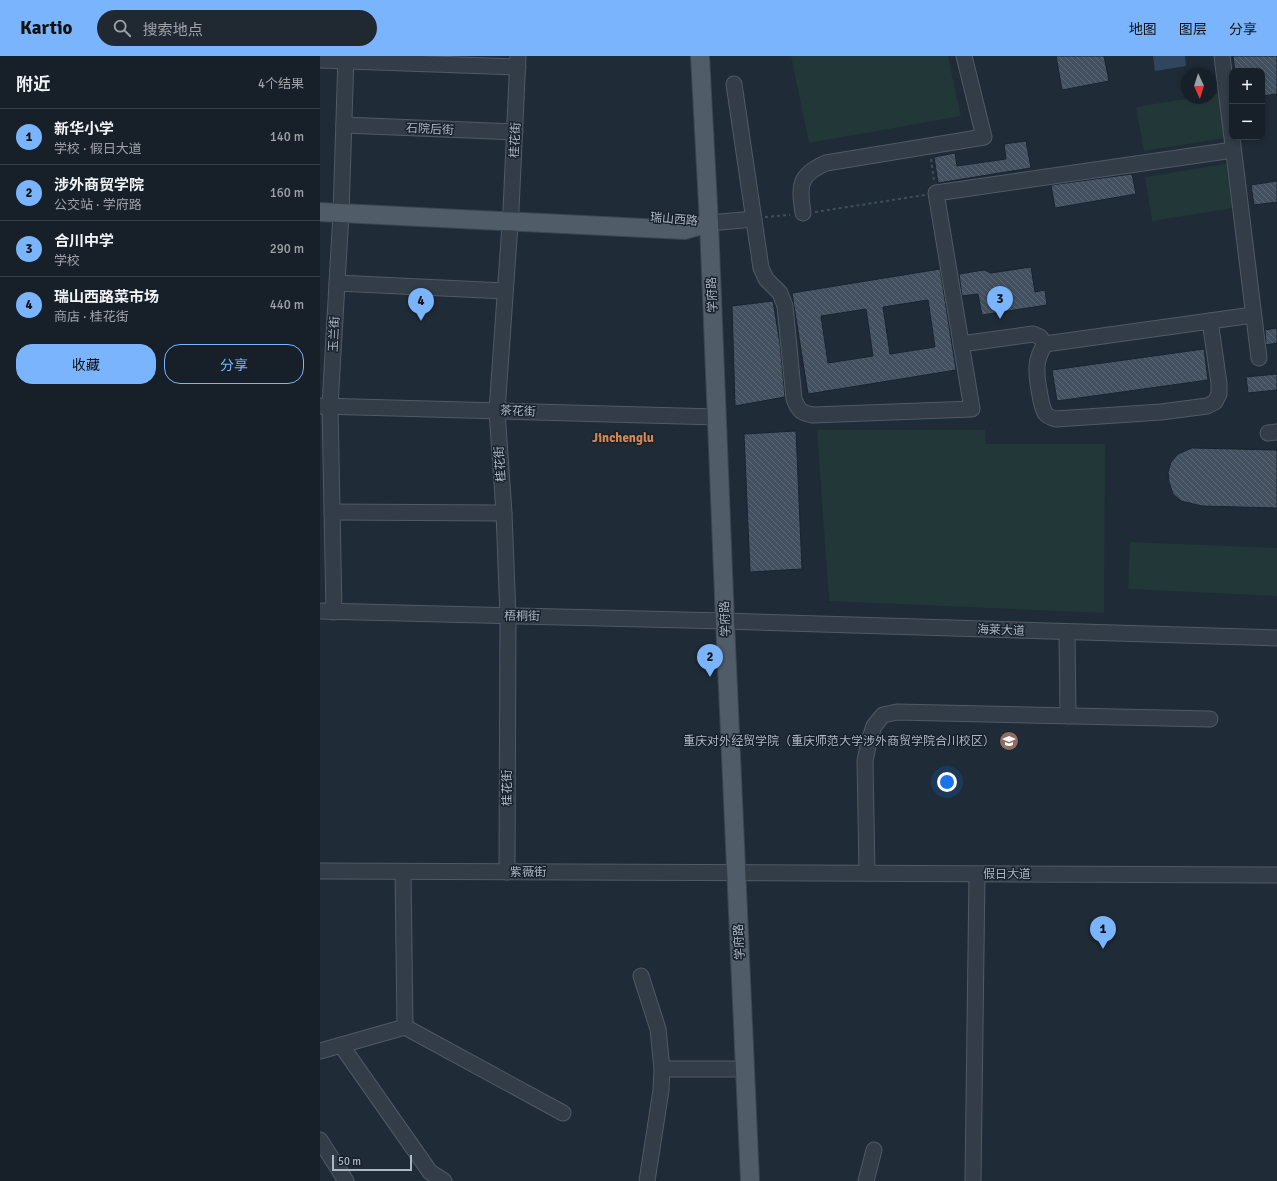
<!DOCTYPE html>
<html lang="zh">
<head>
<meta charset="utf-8">
<style>
  body { margin:0; font-family:Signika,"Noto Sans SC",sans-serif; background:#202831; color:#f1f3f6 }
  .controls { position:absolute; right:12px; top:12px; display:grid; overflow:hidden; border-radius:8px; box-shadow:0 2px 6px #0003 }
  .controls button { width:36px; height:36px; display:grid; place-items:center; padding:0; border:0; border-bottom:1px solid #363e46; background:#172029; color:#f1f3f6; font:20px sans-serif }
  .compass { position:absolute; left:861px; top:12px; width:36px; height:36px; border-radius:50%; background:#172029; box-shadow:0 2px 6px #0003; rotate:176deg }
  .scale { position:absolute; left:12px; bottom:10px; width:80px; box-sizing:border-box; padding-left:4px; border:2px solid #acb7c5; border-top:0; font-size:11px; line-height:14px; white-space:nowrap; color:#acb7c5; -webkit-text-stroke:3px #18222c; paint-order:stroke }
  .you { position:absolute; left:627px; top:726px; width:14px; height:14px; margin:-10px; border:3px solid #fff; border-radius:50%; background:#1a73e8; box-shadow:0 0 0 6px #1a73e833 }
  .badge { display:grid; place-items:center; width:26px; height:26px; border-radius:50%; background:#7ab4fc; color:#111; font-size:13px; font-weight:700 }
  .pin { position:absolute; translate:-50% -33px; filter:drop-shadow(0 1px 2px #0008) }
  .pin::after { content:''; position:absolute; top:21px; width:14px; height:12px; background:inherit; clip-path:polygon(0 0,100% 0,50% 100%) }
  .list { margin:0; padding:0; list-style:none }
  h2 { display:flex; justify-content:space-between; align-items:center; height:52px; margin:0; padding:0 16px; font-size:17px }
  h2 small { font-size:13px; font-weight:400; color:#9ea3a8 }
  .list li { display:grid; grid-template-columns:26px 1fr auto; gap:12px; align-items:center; box-sizing:border-box; height:56px; padding:0 16px; border-top:1px solid #363e46 }
  .list b { display:block; font-size:15px; white-space:nowrap }
  .list p { margin:0; font-size:13px; white-space:nowrap; color:#9ea3a8 }
  .list em { font-size:13px; font-style:normal; color:#9ea3a8 }
  .actions { display:flex; gap:8px; padding:12px 16px }
  .actions a { flex:1; padding:9px 0; border:1px solid #7ab4fc; border-radius:16px; text-align:center; font-size:14px; color:#7ab4fc }
  .actions .main { background:#7ab4fc; color:#111 }
  .icon { flex:none; width:22px; height:22px; fill:none; stroke:currentColor; stroke-width:2; stroke-linecap:round; stroke-linejoin:round }
  .map { position:relative; flex:none; width:957px; height:1125px; overflow:hidden }
  header { display:flex; align-items:center; gap:24px; box-sizing:border-box; height:56px; padding:0 20px; background:#7ab4fc; color:#111 }
  header strong { font-size:19px }
  nav { display:flex; gap:22px; margin-inline-start:auto; font-size:14px }
  .search { width:280px; height:36px; background:#202831; display:flex; align-items:center; gap:10px; box-sizing:border-box; padding:0 14px; border-radius:22px; color:#9ea3a8; font-size:15px }
  main { display:flex }
  aside { flex:1; background:#172029 }
  .map>svg:first-child { display:block }
</style>
</head>
<body>
<header>
<strong>Kartio</strong>
<div class="search"><svg class="icon" aria-label="search" viewBox="0 0 24 24"><circle cx="10" cy="10" r="6"/><path d="M15 15l6 6"/></svg>搜索地点</div>
<nav><a>地图</a><a>图层</a><a>分享</a></nav>
</header>
<main>
<aside>
<h2>附近<small>4个结果</small></h2>
<ul class="list">
<li><span class="badge">1</span><div><b>新华小学</b><p>学校 · 假日大道</p></div><em>140 m</em></li>
<li><span class="badge">2</span><div><b>涉外商贸学院</b><p>公交站 · 学府路</p></div><em>160 m</em></li>
<li><span class="badge">3</span><div><b>合川中学</b><p>学校</p></div><em>290 m</em></li>
<li><span class="badge">4</span><div><b>瑞山西路菜市场</b><p>商店 · 桂花街</p></div><em>440 m</em></li>
</ul>
<div class="actions"><a class="main">收藏</a><a>分享</a></div>
</aside>
<div class="map">
<svg width="957" height="1125" viewBox="0 0 957 1125">
  <defs>
    <pattern id="building-back-hatch" width="6" height="6" patternUnits="userSpaceOnUse"><rect width="6" height="6" fill="#425060"/><path d="M-1 5l2 2M0 0l6 6M5-1l2 2" fill="none" stroke="#5b6775"/></pattern>
  </defs>
  <rect width="100%" height="100%" fill="#1f2b37"/>
  <g fill="#213738">
    <path d="M 471,0 L 628,0 L 641,60 L 489,87 Z"/>
    <path d="M 898,38 L 905,82 L 824,95 L 816,51 L 871,42 L 891,42 L 891,39 Z"/>
    <path d="M 906,108 L 913,152 L 832,165 L 825,121 Z"/>
    <path d="M 497,374 L 665,374 L 666,388 L 785,388 L 784,557 L 509,545 Z"/>
    <path d="M 810,486 L 957,492 L 957,540 L 808,533 Z"/>
  </g>
  <path fill="#30465e" d="M 833,0 L 865,0 L 866,10 L 835,15 Z"/>
  <g fill="url(#building-back-hatch)" stroke="#1a242e" fill-rule="evenodd">
    <path d="M 736,0 L 784,0 L 789,25 L 742,34 Z"/>
    <path d="M 913,0 L 957,0 L 957,38 L 942,40 L 942,15 L 915,15 Z"/>
    <path d="M 706,85 L 711,112 L 618,127 L 614,101 L 635,97 L 637,110 L 686,103 L 684,88 Z"/>
    <path d="M 812,118 L 816,138 L 735,152 L 731,129 Z"/>
    <path d="M 957,125 L 957,146 L 934,149 L 931,129 Z"/>
    <path d="M 711,211 L 715,236 L 725,234 L 727,249 L 662,259 L 658,238 L 642,240 L 639,218 L 664,214 L 671,217 Z"/>
    <path d="M 620,213 L 636,314 L 488,338 L 472,237 ZM 608,244 L 615,291 L 570,298 L 563,251 ZM 546,253 L 553,300 L 508,307 L 501,260 Z"/>
    <path d="M 453,245 L 460,288 L 465,341 L 415,350 L 412,250 Z"/>
    <path d="M 957,272 L 957,287 L 946,289 L 945,274 Z"/>
    <path d="M 884,293 L 888,324 L 737,345 L 732,314 Z"/>
    <path d="M 957,318 L 957,334 L 928,337 L 926,321 Z"/>
    <path d="M 476,375 L 482,513 L 430,516 L 424,378 Z"/>
    <path d="M 872,392 L 957,394 L 957,452 L 882,450 L 861,445 L 853,438 L 849,426 L 848,416 L 851,406 L 858,398 Z"/>
  </g>
  <g fill="none" stroke-linecap="round" stroke-linejoin="round">
    <g stroke="#505a66" stroke-width="17">
      <g id="minor">
        <path d="M 902,0 L 939,302"/>
        <path d="M 0,4 L 198,11"/>
        <path d="M 414,28 L 441,212 L 446,223 L 460,237 L 465,250 L 474,343 C 479,355 481,357 493,359 L 652,353 L 616,137 L 913,94"/>
        <path d="M 24,69 L 195,76"/>
        <path d="M 483,157 C 479,130 478,119 506,107 L 664,81 L 644,0"/>
        <path d="M 389,167 L 434,163"/>
        <path d="M 17,227 L 185,235"/>
        <path d="M 641,288 L 713,278 L 720,281 L 725,288 L 933,259"/>
        <path d="M 725,288 C 721,295 717,302 717,311 C 716,320 721,350 725,357 C 728,361 732,362 736,363 L 841,356 L 887,350 L 895,346 L 899,338 L 899,327 L 890,265"/>
        <path d="M 0,350 L 397,361"/>
        <path d="M 948,377 L 957,376"/>
        <path d="M 12,456 L 184,457"/>
        <path d="M 0,555 L 405,565 L 957,582"/>
        <path d="M 14,556 L 10,350 L 21,157 L 26,0"/>
        <path d="M 747,576 L 748,660"/>
        <path d="M 0,815 L 957,819"/>
        <path d="M 83,816 L 85,971"/>
        <path d="M 187,816 L 188,560 L 184,457 L 177,355 L 191,154 L 198,0"/>
        <path d="M 547,817 L 545,705 L 549,685 L 554,670 L 563,659 L 577,656 L 890,663"/>
        <path d="M 321,920 L 338,973 L 342,1013 L 341,1034 L 327,1125"/>
        <path d="M 21,989 L 110,1116 L 124,1125"/>
        <path d="M 0,995 L 85,971 L 243,1057"/>
        <path d="M 342,1013 L 425,1013"/>
        <path d="M 0,1084 L 26,1125"/>
        <path d="M 546,1125 L 554,1094"/>
        <path d="M 653,1125 L 657,818"/>
      </g>
    </g>
    <g stroke="#3c4651" stroke-width="20">
      <g id="major">
        <path d="M 380,0 L 389,167 L 405,565 L 430,1125"/>
        <path d="M 0,156 L 364,174 L 389,167"/>
      </g>
    </g>
    <g stroke="#3b5353" stroke-width="2" stroke-dasharray="3 3" stroke-linecap="butt">
      <path d="M 611,103 L 614,124"/>
      <path d="M 495,156 L 605,139"/>
      <path d="M 445,161 L 470,159"/>
    </g>
    <use href="#minor" stroke="#323d48" stroke-width="15"/>
    <use href="#major" stroke="#505c68" stroke-width="18"/>
  </g>
  <defs>
    <g id="university-disc" transform="scale(1)"><circle r="9.5" fill="#8d6e63" stroke="#18222c"/><path d="M0-5L7-2L0 1L-7-2ZM-4 1L0 2.5L4 1V4Q0 6-4 4Z" fill="#fff"/></g>
  </defs>
  <g fill-rule="evenodd">
    <use href="#university-disc" x="689" y="685"/>
  </g>
  <g text-anchor="middle" stroke-width="3" stroke-linejoin="round" paint-order="stroke">
    <g font-size="12" fill="#acb7c5" stroke="#18222c">
      <text transform="translate(110 73) rotate(3)" y="4">石院后街</text>
      <text transform="translate(195 84) rotate(-87)" y="4">桂花街</text>
      <text transform="translate(354 163) rotate(5)" y="4">瑞山西路</text>
      <text transform="translate(392 239) rotate(-92)" y="4">学府路</text>
      <text transform="translate(14 278) rotate(-87)" y="4">玉兰街</text>
      <text transform="translate(198 355) rotate(2)" y="4">茶花街</text>
      <text transform="translate(180 408) rotate(-94)" y="4">桂花街</text>
      <text transform="translate(202 560) rotate(1)" y="4">梧桐街</text>
      <text transform="translate(405 563) rotate(-92)" y="4">学府路</text>
      <text transform="translate(681 574) rotate(2)" y="4">海莱大道</text>
      <text transform="translate(187 732) rotate(-90)" y="4">桂花街</text>
      <text x="208" y="820">紫薇街</text>
      <text x="687" y="822">假日大道</text>
      <text transform="translate(419 886) rotate(-93)" y="4">学府路</text>
    </g>
    <g font-size="12" fill="#acb7c5" stroke="#18222c" text-anchor="end">
      <text x="675" y="689">重庆对外经贸学院（重庆师范大学涉外商贸学院合川校区）</text>
    </g>
    <g font-size="13" font-weight="bold" fill="#d78655" stroke="#18222c">
      <text x="303" y="386">Jinchenglu</text>
    </g>
  </g>
</svg>
<div class="controls">
<button>+</button>
<button>−</button>
</div>
<svg class="compass" viewBox="-18 -18 36 36"><path d="M0-13l5 13h-10z" fill="#e53935"/><path d="M0 13l5-13h-10z" fill="#9ea3a8"/></svg>
<div class="scale">50 m</div>
<div class="you"></div>
<div class="pin badge" style="left:783px;top:893px">1</div>
<div class="pin badge" style="left:390px;top:621px">2</div>
<div class="pin badge" style="left:680px;top:263px">3</div>
<div class="pin badge" style="left:101px;top:265px">4</div>
</div>
</main>
</body>
</html>
